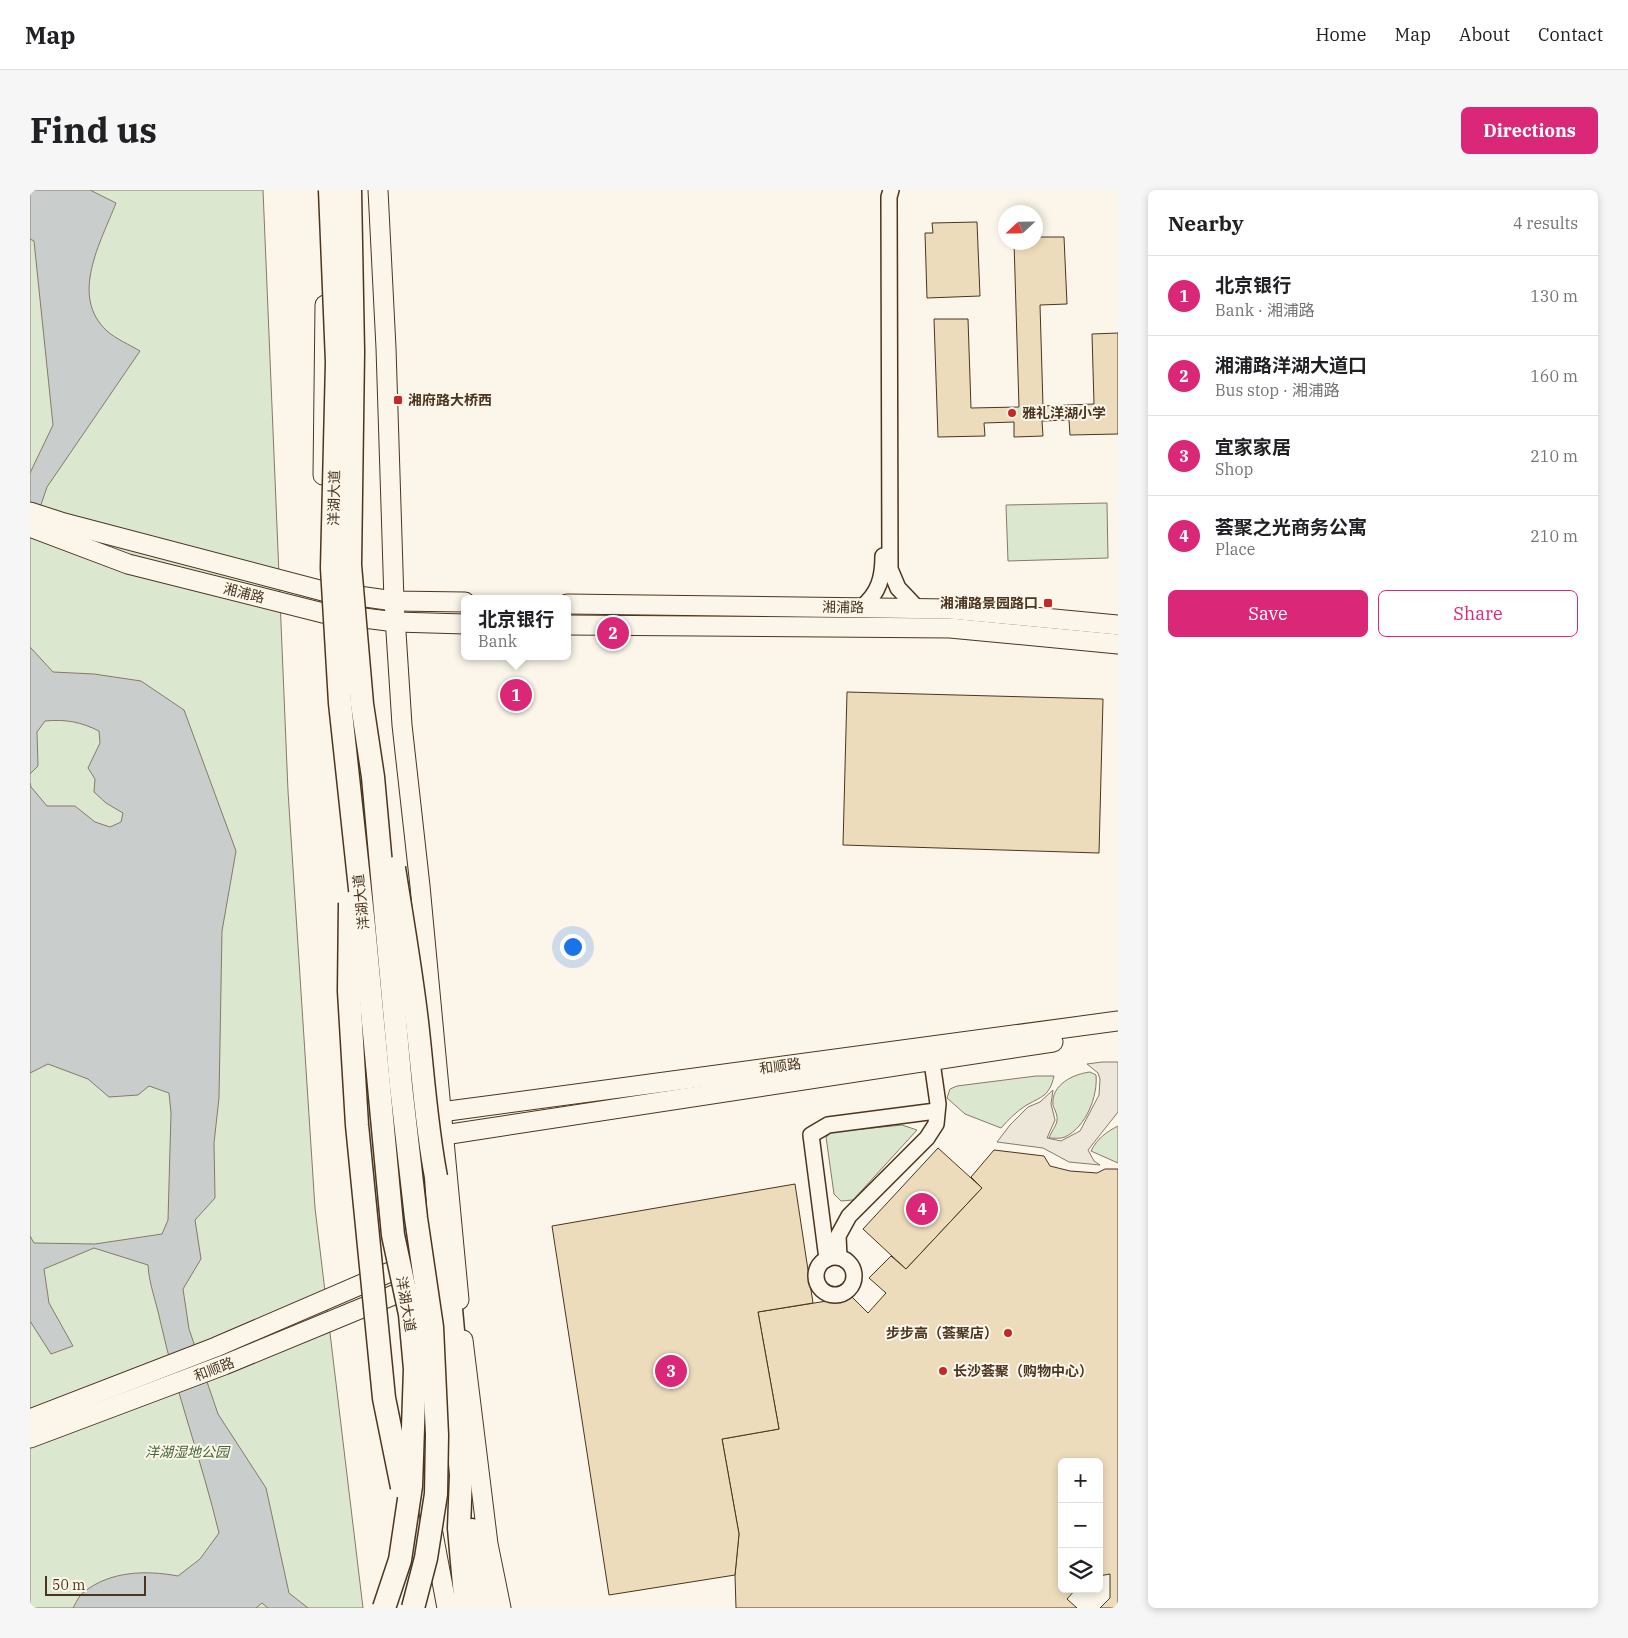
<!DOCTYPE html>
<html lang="en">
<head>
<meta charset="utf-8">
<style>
  body { margin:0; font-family:"IBM Plex Serif","Noto Sans SC",serif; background:#f6f6f6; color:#202124 }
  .controls { position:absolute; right:15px; bottom:15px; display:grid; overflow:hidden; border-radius:8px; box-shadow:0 2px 8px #0003 }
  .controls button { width:45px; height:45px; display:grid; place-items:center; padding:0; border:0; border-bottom:1px solid #e0e0e0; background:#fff; color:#202124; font:25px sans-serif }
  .compass { position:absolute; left:968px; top:15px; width:45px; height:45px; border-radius:50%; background:#fff; box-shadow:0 2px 8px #0003; rotate:248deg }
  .scale { position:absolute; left:15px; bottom:12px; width:101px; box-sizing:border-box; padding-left:5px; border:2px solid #4a3520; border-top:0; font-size:14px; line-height:18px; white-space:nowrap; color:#4a3520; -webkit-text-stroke:4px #fbf6e9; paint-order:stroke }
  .you { position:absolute; left:542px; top:756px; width:18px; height:18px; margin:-12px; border:4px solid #fff; border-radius:50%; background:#1a73e8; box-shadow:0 0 0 8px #1a73e833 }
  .badge { display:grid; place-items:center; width:32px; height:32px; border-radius:50%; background:#db2777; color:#fff; font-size:16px; font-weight:700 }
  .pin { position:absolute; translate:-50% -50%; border:2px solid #fff; box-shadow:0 1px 5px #0006 }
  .popup { position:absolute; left:431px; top:405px; width:110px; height:65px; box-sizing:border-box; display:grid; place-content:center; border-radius:8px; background:#fff; filter:drop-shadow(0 1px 4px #0005); font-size:16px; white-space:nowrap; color:#757577 }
  .popup b { font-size:19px; color:#202124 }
  .popup::after { content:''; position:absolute; left:50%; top:100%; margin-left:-10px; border:10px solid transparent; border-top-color:#fff }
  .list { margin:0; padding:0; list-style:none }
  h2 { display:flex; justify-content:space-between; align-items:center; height:65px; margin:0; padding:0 20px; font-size:21px }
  h2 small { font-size:16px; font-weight:400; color:#757577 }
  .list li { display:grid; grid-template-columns:32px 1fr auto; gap:15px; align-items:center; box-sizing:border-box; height:80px; padding:0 20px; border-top:1px solid #e0e0e0 }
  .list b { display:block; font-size:19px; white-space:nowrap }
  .list p { margin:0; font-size:16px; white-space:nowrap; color:#757577 }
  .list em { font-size:16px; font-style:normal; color:#757577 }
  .actions { display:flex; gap:10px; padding:15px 20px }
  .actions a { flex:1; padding:11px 0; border:1px solid #db2777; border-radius:8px; text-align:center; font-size:18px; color:#db2777 }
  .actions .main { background:#db2777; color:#fff }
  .icon { flex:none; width:28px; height:28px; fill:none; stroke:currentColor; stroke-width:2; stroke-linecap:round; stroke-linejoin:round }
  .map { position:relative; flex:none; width:1088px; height:1418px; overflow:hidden; border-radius:8px }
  header { display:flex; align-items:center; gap:30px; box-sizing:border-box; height:70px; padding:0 25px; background:#fff; border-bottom:1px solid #e0e0e0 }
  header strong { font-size:24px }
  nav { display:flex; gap:28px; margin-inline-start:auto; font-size:18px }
  .intro { display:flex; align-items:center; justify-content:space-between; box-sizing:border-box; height:120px; padding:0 30px }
  h1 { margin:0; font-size:35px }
  .button { padding:12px 22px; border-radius:8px; background:#db2777; color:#fff; font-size:18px; font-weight:700 }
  main { display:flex; gap:30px; padding:0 30px }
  aside { flex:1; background:#fff; border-radius:8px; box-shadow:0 2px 8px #0003 }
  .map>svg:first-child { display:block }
</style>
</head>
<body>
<header>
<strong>Map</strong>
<nav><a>Home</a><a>Map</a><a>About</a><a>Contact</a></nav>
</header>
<div class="intro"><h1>Find us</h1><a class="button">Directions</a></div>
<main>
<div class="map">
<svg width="1088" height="1418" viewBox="0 0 1088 1418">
  <rect width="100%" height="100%" fill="#fbf6e9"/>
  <g fill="#dce7d0" stroke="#887966">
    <path d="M 0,0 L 233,0 L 258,601 L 285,1018 L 333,1418 L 0,1418 Z"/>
    <path d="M 1077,313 L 1078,368 L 978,371 L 976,315 Z"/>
    <path d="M 1060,882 L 1066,885 C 1068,906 1056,937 1035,947 C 1031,949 1024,948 1019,948 C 1021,942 1027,935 1027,930 C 1028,925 1024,919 1023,915 C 1021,894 1044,884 1060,882 Z"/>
    <path d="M 1006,886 L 1024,886 C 1019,907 1012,906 995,916 C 986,922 978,930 971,938 L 935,924 L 917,908 L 920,899 L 927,896 Z"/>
    <path d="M 872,935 L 887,940 L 823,1010 L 811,1011 L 804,1004 L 796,947 L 802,942 Z"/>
    <path d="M 1088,936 L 1088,973 L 1061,961 C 1067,949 1076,942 1088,936 Z"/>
  </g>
  <path fill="#ede7d9" stroke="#887966" d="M 1072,872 L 1088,872 L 1088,922 L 1058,960 L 1064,971 L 1070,975 L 1039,972 L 1013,958 L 967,952 L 980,935 L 998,917 L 1010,912 L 1023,900 L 1021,914 L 1025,930 L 1017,948 L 1031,951 L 1050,941 L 1069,905 L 1070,889 L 1068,883 L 1057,874 Z"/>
  <g fill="#c9cecd" stroke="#887966">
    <path d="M 0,0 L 60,0 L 86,13 C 71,52 39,106 77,141 C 86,149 100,155 110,161 L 17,297 L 0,347 L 0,283 L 23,235 L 4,51 L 0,49 Z"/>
    <path d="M 0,457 L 23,482 L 64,484 L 111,491 L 154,520 L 206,661 L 192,741 L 189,908 L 184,953 L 185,1008 L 165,1030 L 171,1069 L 153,1099 L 159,1139 L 188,1224 L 236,1298 L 259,1403 L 278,1418 L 238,1418 L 232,1413 L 226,1418 L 43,1418 C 46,1413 49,1405 54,1402 C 80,1381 116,1380 148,1386 L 170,1369 L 189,1343 C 172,1272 146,1202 130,1130 C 126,1111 119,1094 118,1075 L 64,1058 L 14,1079 L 19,1113 L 43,1156 L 21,1164 L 0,1131 L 0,1046 L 4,1053 L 65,1054 L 132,1044 L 138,1030 L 141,923 L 139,903 L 119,896 L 108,905 L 79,907 L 58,889 L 18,874 L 0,883 L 0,593 L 1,597 L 17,616 L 45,616 L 65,632 L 80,637 L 91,632 L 93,623 L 76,613 L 64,602 L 65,589 L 58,578 L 70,553 L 69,541 C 51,532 36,529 15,531 L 7,542 L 8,576 L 0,584 Z"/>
  </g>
  <g fill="#ecdcbc" stroke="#4a3520">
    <path d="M 947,32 L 950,106 L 897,108 L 895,43 L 903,43 L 902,33 Z"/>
    <path d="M 1006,47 L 1034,47 L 1037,114 L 1010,115 L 1013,216 L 1064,214 L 1062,144 L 1088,143 L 1088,244 L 1040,245 L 1039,230 L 1012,231 L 1013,246 L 984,247 L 984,232 L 954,233 L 955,246 L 908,247 L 904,129 L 938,129 L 941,218 L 989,217 L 984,52 L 1006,52 Z"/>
    <path d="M 817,502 L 1073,509 L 1069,663 L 813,655 Z"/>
    <path d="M 908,958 L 952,998 L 876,1079 L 833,1039 Z"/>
    <path d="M 964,960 L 1014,966 L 1020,976 L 1040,981 L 1067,983 L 1075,979 L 1088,979 L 1088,1418 L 1070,1418 L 1080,1408 L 1080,1384 L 1069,1386 L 1069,1272 L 1032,1272 L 1032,1399 L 1046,1399 L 1037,1409 L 1047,1418 L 706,1418 L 705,1385 L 709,1344 L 692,1249 L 749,1239 L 728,1122 L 822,1107 L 838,1123 L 856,1103 L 839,1088 L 861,1066 L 876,1079 L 952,998 L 941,987 Z"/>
    <path d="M 765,994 L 783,1113 L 728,1122 L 749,1239 L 692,1249 L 709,1344 L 705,1385 L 579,1405 L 522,1036 Z"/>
  </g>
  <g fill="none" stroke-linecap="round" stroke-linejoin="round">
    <g stroke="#4a3520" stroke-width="18">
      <g id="minor">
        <path d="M 861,0 L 859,7 L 860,379 L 868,398 L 887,418"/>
        <path d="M 832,417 C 849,403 853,387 853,366"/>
        <circle cx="805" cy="1086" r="19"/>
        <path d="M 809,1067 L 808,1046 L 819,1026 L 897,948 L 906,934 L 908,914 L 902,872"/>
        <path d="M 797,1069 L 781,945 L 798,935 L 906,921"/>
      </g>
    </g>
    <g stroke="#4a3520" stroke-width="21">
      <g id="major">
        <path d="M 348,0 L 356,158 L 364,411 L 372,535 L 390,696 L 429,1110"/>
        <path d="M 293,285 L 295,115"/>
        <path d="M 0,322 L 34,333 L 293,401 L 364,411 L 435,412"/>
        <path d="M 0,337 L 98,374 L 293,423 L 366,432 L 435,434"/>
        <path d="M 537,414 L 920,419 L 1088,435"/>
        <path d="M 537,435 L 920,438 L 1088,454"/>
        <path d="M 411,922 L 1088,831"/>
        <path d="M 414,945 L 1023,852"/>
        <path d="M 433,1150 L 458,1354 L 471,1418"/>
        <path d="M 0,1229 L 186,1157 L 360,1082"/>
        <path d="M 0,1248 L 194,1175 L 366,1104"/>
        <path d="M 388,1264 L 417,1418"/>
      </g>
    </g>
    <g stroke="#4a3520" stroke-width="25">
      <g id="highway">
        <path d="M 406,987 L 412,1072 L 420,1108 L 424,1152 L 425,1214 L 431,1285 L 429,1338 L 436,1418"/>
        <path d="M 442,1340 L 455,1418"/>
      </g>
    </g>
    <use href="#minor" stroke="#fbf6e9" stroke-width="15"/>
    <use href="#major" stroke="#fbf6e9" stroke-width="19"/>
    <use href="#highway" stroke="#fbf6e9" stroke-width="22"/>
    <g stroke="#4a3520" stroke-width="25" stroke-linecap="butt">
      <g id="highway-bridge">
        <path d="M 300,0 L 307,172 L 302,378 L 310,513 L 334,736 L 363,1045 L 380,1124 L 385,1179 L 381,1296 L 370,1370 L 354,1418"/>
        <path d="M 320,0 L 323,162 L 320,375 L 332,514 L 343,587 L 371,896 L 386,1028 L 402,1137 L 407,1245 L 406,1304 L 396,1368 L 383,1418"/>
        <path d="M 364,678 C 372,729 381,780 387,832 C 393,884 396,935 406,987"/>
        <path d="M 320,713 L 319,801 L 327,935 L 354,1208 L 372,1297"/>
      </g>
    </g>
    <use href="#highway-bridge" stroke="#fbf6e9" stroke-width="22"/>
  </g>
  <g fill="#c62828" stroke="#fbf6e9" stroke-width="2">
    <rect x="363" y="205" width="10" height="10" rx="2.5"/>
    <circle cx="982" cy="223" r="5"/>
    <rect x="1013" y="408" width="10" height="10" rx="2.5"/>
    <circle cx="978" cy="1143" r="5"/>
    <circle cx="913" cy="1181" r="5"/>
  </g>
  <g text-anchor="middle" stroke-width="4" stroke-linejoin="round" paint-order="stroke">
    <g font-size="14" font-weight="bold" fill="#4a3520" stroke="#fbf6e9" text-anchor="start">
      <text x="378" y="215">湘府路大桥西</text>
      <text x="992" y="228">雅礼洋湖小学</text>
      <text x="1008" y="418" text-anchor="end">湘浦路景园路口</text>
      <text x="968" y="1148" text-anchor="end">步步高（荟聚店）</text>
      <text x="923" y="1186">长沙荟聚（购物中心）</text>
    </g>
    <g font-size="14" fill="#4a3520" stroke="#fbf6e9">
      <text transform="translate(304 308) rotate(-89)" y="5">洋湖大道</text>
      <text transform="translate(214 403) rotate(14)" y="5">湘浦路</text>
      <text transform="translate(813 417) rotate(1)" y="5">湘浦路</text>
      <text transform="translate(331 712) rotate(-96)" y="5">洋湖大道</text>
      <text transform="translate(750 876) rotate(-8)" y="5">和顺路</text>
      <text transform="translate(376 1114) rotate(80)" y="5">洋湖大道</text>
      <text transform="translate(184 1179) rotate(-21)" y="5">和顺路</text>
    </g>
    <g font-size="14" font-style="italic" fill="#436837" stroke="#fbf6e9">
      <text x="157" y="1267">洋湖湿地公园</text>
    </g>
  </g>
</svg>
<div class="controls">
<button>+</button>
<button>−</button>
<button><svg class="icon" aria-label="layers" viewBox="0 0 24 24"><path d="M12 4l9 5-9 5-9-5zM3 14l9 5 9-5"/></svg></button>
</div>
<svg class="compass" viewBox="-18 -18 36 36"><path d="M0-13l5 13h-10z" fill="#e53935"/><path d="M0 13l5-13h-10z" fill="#757577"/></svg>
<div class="scale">50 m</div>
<div class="you"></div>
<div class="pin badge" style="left:486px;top:505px">1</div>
<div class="popup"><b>北京银行</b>Bank</div>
<div class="pin badge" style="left:583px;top:443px">2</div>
<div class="pin badge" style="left:641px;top:1181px">3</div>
<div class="pin badge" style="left:892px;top:1019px">4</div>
</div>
<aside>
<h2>Nearby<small>4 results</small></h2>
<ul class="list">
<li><span class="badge">1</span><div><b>北京银行</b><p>Bank · 湘浦路</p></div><em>130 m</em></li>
<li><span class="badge">2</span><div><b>湘浦路洋湖大道口</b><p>Bus stop · 湘浦路</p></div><em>160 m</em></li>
<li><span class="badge">3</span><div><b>宜家家居</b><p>Shop</p></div><em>210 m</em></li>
<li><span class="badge">4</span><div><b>荟聚之光商务公寓</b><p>Place</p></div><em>210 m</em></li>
</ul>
<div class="actions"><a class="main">Save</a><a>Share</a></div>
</aside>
</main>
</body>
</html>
